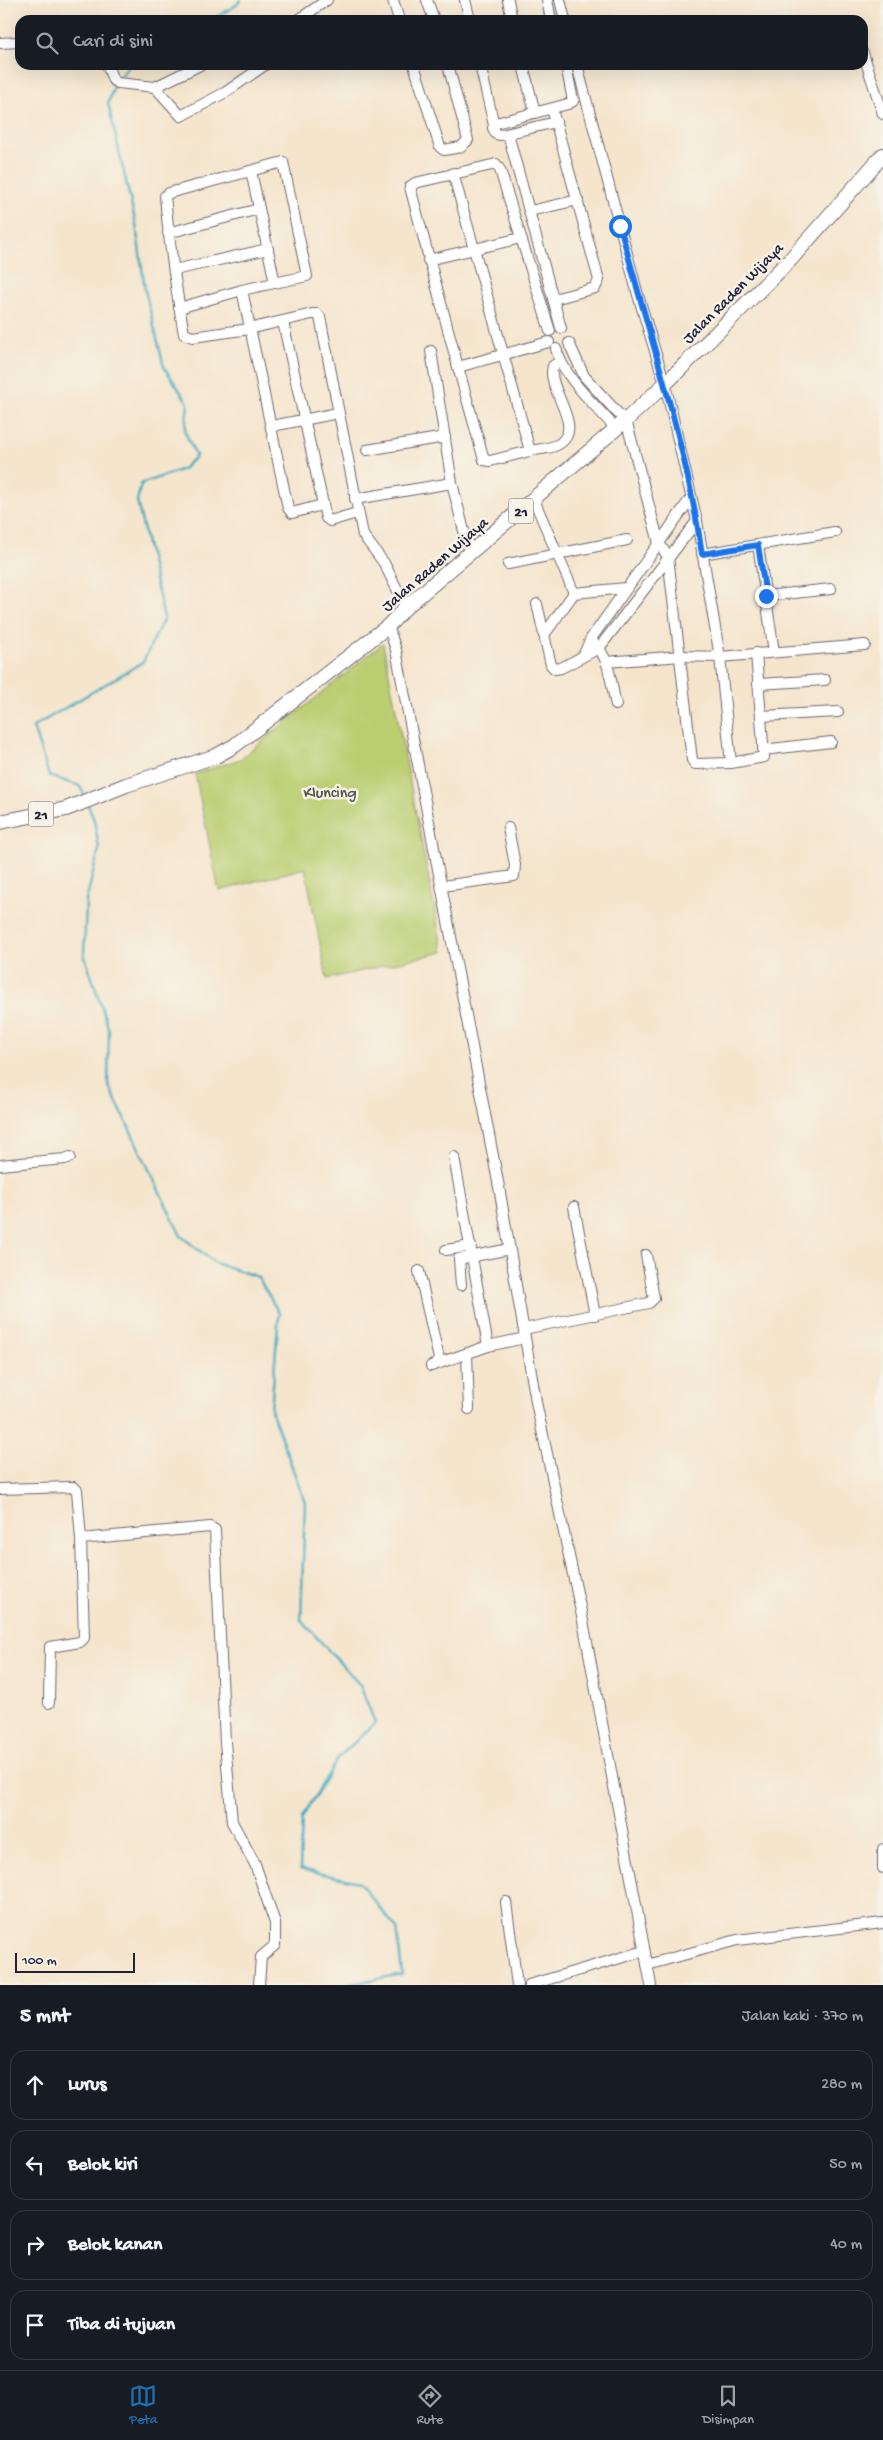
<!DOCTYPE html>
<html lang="id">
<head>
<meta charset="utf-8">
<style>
  body { margin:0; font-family:"Gochi Hand",sans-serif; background:#20242c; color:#f1f3f6 }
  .scale { position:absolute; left:15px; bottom:12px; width:120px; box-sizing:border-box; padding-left:5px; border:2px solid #22223b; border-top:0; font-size:14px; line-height:18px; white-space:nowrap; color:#22223b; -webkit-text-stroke:4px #f7f3e8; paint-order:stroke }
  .stop { position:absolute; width:15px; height:15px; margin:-11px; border:4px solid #1a73e8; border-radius:50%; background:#fff }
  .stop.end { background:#1a73e8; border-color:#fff; box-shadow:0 1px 5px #0008 }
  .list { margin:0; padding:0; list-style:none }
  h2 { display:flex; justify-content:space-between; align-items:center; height:65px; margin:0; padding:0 20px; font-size:21px }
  h2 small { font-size:16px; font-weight:400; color:#9ea1a6 }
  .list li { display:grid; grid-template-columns:32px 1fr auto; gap:15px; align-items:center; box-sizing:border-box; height:70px; margin:0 10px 10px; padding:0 10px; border:1px solid #363941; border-radius:15px }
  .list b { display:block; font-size:19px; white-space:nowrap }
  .list em { font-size:16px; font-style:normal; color:#9ea1a6 }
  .icon { flex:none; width:28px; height:28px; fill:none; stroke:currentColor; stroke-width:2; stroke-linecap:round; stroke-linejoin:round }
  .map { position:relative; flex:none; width:883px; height:1985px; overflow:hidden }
  .search { position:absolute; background:#171b24; box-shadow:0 5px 20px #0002; left:15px; right:15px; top:15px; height:55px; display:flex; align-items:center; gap:12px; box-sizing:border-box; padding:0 18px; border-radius:15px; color:#9ea1a6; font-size:19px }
  .sheet { height:385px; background:#171b24 }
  nav { display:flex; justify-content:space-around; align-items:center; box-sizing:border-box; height:70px; border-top:1px solid #363941; background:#171b24; font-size:14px; color:#9ea1a6 }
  nav a { display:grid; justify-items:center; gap:2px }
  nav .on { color:#1f6fb2 }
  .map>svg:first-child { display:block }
</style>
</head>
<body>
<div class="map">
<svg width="883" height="1985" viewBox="0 0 883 1985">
  <rect width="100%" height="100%" fill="#f7f3e8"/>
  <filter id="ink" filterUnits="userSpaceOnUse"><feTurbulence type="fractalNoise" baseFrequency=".02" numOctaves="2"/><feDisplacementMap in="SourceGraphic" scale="10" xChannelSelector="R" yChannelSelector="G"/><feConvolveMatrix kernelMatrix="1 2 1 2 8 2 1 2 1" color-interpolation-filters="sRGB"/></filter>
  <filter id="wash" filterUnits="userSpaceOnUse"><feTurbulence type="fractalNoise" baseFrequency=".0096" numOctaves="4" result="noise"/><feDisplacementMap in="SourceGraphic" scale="20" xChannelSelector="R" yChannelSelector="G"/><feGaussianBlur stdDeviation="1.12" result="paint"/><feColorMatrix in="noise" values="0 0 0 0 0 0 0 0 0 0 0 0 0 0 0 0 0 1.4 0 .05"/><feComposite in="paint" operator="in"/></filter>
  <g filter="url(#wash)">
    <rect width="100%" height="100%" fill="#f5e5cd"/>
    <path fill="#bace71" stroke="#6e7856" d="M 383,643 L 443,952 L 327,979 L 305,868 L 219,891 L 195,774 L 240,759 Z"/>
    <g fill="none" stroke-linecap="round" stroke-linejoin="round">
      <g stroke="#3ea9be" stroke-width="2.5">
        <path d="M 211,20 L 235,6 L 241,0"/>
        <path d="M 118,80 L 129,65"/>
        <path d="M 85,797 L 80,786 L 49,776 L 33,727 L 143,662 L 164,618 L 137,501 L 141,484 L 183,469 L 196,456 L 185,432 L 188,403 L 164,367 L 145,290 L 136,225 L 108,103 L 115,84"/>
        <path d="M 88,805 L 94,820 L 99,849 L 86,901 L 84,954 L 109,1030 L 108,1084 L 181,1236 L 215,1263 L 258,1277 L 279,1313 L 271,1410 L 305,1502 L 301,1620 L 360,1685 L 375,1723 L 338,1758 L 302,1818 L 300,1869 L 359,1882 L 397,1929 L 402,1974 L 346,1985"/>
      </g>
    </g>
  </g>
  <g filter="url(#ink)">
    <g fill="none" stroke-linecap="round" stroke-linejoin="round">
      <g stroke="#6c666e" stroke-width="12">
        <g id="minor">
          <path d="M 393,0 L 399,20"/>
          <path d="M 427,0 L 434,20"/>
          <path d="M 465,0 L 470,20"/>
          <path d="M 508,0 L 512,20"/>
          <path d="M 547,0 L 551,20"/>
          <path d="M 560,0 L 565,20"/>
          <path d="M 298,20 L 327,0"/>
          <path d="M 0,43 L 20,42"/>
          <path d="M 863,53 L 883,114"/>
          <path d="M 107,65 L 113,80 L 118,83 L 155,87 L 181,116 L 226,92 L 265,65"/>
          <path d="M 414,65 L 440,147 L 444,150 L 461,147 L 468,140 L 448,65"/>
          <path d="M 480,65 L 494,125"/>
          <path d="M 523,65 L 535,113"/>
          <path d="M 577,65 L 638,295 L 665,384 L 697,521 L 720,657 L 731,763"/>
          <path d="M 155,87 L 200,65"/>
          <path d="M 552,109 L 599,280 L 595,288 L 554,299"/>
          <path d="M 556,122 L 501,135 L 496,134 L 493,128 L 496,123 L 568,104 L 573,101 L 566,65"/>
          <path d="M 508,134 L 561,328"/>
          <path d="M 251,171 L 275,283"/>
          <path d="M 453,173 L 530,451 L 490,461 L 484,460 L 458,367"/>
          <path d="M 530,211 L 578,200"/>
          <path d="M 168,233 L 259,209"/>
          <path d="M 428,260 L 521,238"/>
          <path d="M 174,270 L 268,249"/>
          <path d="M 242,290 L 288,508 L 292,513 L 322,505"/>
          <path d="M 179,308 L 242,290 L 307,276 L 283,162 L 169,193 L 165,196 C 169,242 176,289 184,334 L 193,337 L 249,329 L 312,314 L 317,314 L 320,317 L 363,535 L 384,563 L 406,607"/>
          <path d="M 283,322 L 326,518 L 330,521 L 357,513"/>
          <path d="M 549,342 L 458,367 L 410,187 L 415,183 L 496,164 L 500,170 L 550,331"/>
          <path d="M 569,343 L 584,376 L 625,421"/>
          <path d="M 556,349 C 565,380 595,404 616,429"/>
          <path d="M 431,351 L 452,483 L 470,555"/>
          <path d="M 626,420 L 659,543 L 668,557 L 692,760 L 695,764 L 731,763 L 764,757 L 756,653"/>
          <path d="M 272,426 L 338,413"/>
          <path d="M 367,450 L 445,437"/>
          <path d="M 530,451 C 538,449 549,449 557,445 C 588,429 545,389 553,366 L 559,362"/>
          <path d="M 355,499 L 452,483"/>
          <path d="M 534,500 L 574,593"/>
          <path d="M 758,545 L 774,652"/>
          <path d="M 702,554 L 835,532"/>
          <path d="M 508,564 L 627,540"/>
          <path d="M 766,596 L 831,589"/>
          <path d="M 537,604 L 551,665 L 555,669 L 561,668 L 599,648 L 697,521"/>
          <path d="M 388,626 L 396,650 L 499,1187 L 537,1407 L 583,1621 L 651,1985"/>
          <path d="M 544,635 L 574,593 L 626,588"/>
          <path d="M 594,643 C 610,657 611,685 616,705"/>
          <path d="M 584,654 L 590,640 L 691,498"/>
          <path d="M 606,662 L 681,656 L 720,657 L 865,645"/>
          <path d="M 758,684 L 825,680"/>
          <path d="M 761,716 L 838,712"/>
          <path d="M 763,750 L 831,742"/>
          <path d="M 442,886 L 514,876 L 515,865 L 508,828"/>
          <path d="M 454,1157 L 488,1346"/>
          <path d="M 0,1165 L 65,1159 L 70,1157"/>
          <path d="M 574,1207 L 595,1315"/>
          <path d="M 446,1250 L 471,1246"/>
          <path d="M 419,1271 L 440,1363"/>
          <path d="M 461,1285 L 459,1259 L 510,1249"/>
          <path d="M 524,1329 L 649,1303 L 654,1298 L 646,1255"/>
          <path d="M 467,1354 L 469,1409"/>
          <path d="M 431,1366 L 488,1346 L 525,1338"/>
          <path d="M 0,1489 L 73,1487 L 77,1490 L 81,1539 L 210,1527 L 215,1530 L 225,1742 L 232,1822 L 255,1864 L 275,1923 L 275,1945 L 261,1957 L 259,1985"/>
          <path d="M 49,1703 L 50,1647 L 80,1642 L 84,1638 L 81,1539"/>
          <path d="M 883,1849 L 883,1868"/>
          <path d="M 506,1902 L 517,1985"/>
          <path d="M 647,1965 L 737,1940 L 883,1923"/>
          <path d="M 529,1985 L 644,1951"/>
        </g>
      </g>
      <g stroke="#6c666e" stroke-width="16">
        <path id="highway" d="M 0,822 L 66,809 L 126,785 L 216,756 L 234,746 L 388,626 L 406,607 L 625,421 L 665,384 L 790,260 L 883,155"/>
      </g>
      <use href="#minor" stroke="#fff" stroke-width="10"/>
      <use href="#highway" stroke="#fff" stroke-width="14"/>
    </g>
  </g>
  <g fill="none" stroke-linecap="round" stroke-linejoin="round" filter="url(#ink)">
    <path stroke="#1a73e8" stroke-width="6" d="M 620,226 C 649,335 686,443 702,554 L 758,545 L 766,596"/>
  </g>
  <g text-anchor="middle" stroke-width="5" stroke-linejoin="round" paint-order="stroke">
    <g fill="#f7f3e8" stroke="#62616f" stroke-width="1">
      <rect x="508.5" y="498.5" width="25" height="25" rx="4"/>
      <rect x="28.5" y="801.5" width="25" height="25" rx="4"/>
    </g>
    <g font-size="15" font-weight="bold" fill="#22223b">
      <text x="521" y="516">21</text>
      <text x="41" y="819">21</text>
    </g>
    <g font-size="16" fill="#22223b" stroke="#f7f3e8">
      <text transform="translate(732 292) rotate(-45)" y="6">Jalan Raden Wijaya</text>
      <text transform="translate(434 563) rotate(-41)" y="6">Jalan Raden Wijaya</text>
    </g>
    <g font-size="16" fill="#50564b" stroke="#f7f3e8">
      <text x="330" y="797">Kluncing</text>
    </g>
  </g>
</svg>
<div class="scale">100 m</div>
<div class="stop" style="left:620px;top:226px"></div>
<div class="stop end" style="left:766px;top:596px"></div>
<div class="search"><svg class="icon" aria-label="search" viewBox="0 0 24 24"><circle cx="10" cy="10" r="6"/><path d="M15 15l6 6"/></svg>Cari di sini</div>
</div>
<section class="sheet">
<h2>5 mnt<small>Jalan kaki · 370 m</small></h2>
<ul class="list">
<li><svg class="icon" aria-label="ahead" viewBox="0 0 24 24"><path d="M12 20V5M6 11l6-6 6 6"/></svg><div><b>Lurus</b></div><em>280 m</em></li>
<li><svg class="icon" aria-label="left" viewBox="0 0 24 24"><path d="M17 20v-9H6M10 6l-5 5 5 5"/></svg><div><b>Belok kiri</b></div><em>50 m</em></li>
<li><svg class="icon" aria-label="right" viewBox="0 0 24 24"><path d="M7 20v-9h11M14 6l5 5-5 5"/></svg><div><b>Belok kanan</b></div><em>40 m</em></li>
<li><svg class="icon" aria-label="arrive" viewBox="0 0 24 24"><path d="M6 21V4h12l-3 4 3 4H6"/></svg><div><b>Tiba di tujuan</b></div></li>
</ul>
</section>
<nav>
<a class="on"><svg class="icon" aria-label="map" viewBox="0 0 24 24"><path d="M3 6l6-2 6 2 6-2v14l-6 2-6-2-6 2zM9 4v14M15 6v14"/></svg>Peta</a>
<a><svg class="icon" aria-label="directions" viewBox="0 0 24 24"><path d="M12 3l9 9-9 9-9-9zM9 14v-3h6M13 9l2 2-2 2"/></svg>Rute</a>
<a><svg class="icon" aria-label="saved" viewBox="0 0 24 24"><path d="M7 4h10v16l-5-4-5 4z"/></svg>Disimpan</a>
</nav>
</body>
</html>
